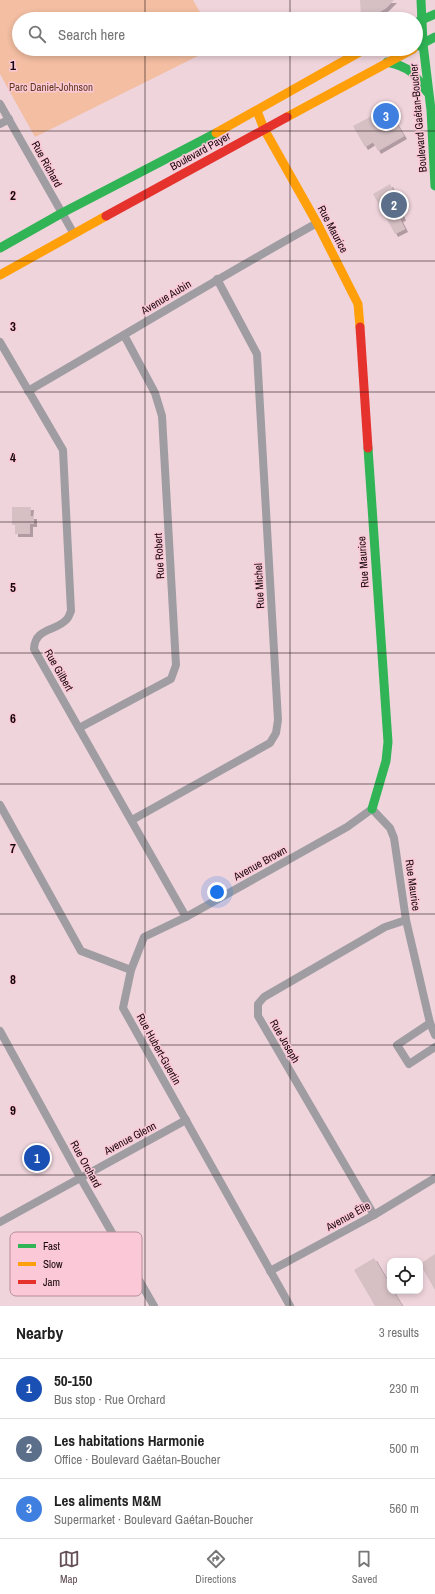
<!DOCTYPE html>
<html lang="en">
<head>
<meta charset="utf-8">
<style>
  body { margin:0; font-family:"Archivo Narrow",sans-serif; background:#f6f6f6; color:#222 }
  .controls { position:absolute; right:12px; bottom:12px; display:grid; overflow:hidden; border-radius:8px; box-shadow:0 2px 6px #0003 }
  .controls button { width:36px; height:36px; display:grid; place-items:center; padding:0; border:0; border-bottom:1px solid #e0e0e0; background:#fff; color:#222; font:20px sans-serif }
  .you { position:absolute; left:217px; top:892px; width:14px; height:14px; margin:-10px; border:3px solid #fff; border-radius:50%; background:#1a73e8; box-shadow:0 0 0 6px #1a73e833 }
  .badge { display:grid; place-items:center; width:26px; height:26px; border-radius:50%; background:#634f55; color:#fff; font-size:13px; font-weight:700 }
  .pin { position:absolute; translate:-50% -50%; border:2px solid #fff; box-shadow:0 1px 4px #0006 }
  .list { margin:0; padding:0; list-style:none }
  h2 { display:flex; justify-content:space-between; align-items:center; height:52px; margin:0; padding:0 16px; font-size:17px }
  h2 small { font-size:13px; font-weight:400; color:#767676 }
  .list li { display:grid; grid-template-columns:26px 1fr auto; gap:12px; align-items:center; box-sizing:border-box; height:60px; padding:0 16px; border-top:1px solid #e0e0e0 }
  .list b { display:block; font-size:15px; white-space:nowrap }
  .list p { margin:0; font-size:13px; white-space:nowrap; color:#767676 }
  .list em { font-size:13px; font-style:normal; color:#767676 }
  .icon { flex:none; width:22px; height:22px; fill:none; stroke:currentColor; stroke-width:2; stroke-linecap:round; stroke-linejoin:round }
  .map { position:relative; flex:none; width:435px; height:1306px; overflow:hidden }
  .search { position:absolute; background:#fff; box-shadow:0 2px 6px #0003; left:12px; right:12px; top:12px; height:44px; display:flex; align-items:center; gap:10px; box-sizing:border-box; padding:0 14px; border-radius:22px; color:#767676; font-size:15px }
  .sheet { height:232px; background:#fff }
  nav { display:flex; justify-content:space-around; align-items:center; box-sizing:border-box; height:56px; border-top:1px solid #e0e0e0; background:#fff; font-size:11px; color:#767676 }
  nav a { display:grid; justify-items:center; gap:2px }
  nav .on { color:#634f55 }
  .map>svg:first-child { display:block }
</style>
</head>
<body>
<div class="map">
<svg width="435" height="1306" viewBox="0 0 435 1306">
  <defs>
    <filter id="shadow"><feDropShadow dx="3" dy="3" stdDeviation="0" flood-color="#0004"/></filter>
  </defs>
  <rect width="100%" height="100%" fill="#efd4dc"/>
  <path fill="#f3bea2" d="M 0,0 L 193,0 L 204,19 L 19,19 L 19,49 L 212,49 L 35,137 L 0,74 Z"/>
  <g fill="#d6c0c4" filter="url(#shadow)">
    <path d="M 360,0 L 394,0 L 386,8 L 376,14 L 361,15 Z"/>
    <path d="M 387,108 L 404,136 L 378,151 L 373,142 L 365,147 L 353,126 Z"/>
    <path d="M 390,184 L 402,209 L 401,213 L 403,218 L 400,219 L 405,229 L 395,234 L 373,194 Z"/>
    <path d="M 12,507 L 31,507 L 30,516 L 34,516 L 34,524 L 30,524 L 30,534 L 15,534 L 15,525 L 12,525 Z"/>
    <path d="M 435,1254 L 435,1290 L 420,1264 Z"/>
    <path d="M 374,1258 L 390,1285 L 390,1291 L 393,1291 L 402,1306 L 375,1306 L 354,1270 Z"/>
  </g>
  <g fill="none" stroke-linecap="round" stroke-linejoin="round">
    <g stroke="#a09da2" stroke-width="8">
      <path d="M 0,104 L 74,234"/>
      <path d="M 0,124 L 9,119"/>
      <path d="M 0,342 L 63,450 L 71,611 C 70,613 69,617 67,619 C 56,632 35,627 34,649 L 186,917"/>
      <path d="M 28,391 C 125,335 220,277 317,223"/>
      <path d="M 79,728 L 171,679 L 176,665 L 162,416 L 155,393 L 124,335"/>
      <path d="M 0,805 L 81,951 L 131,970"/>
      <path d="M 132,820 L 270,743 L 276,733 L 278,720 L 257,354 L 217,279"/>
      <path d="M 430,1023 L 397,1045 L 409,1064 L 435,1047"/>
      <path d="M 0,1031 L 80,1177 L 154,1306"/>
      <path d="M 374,1215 L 258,1016 L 258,1004 L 264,997 L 385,927 L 406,920"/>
      <path d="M 0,1222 L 186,1120"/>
      <path d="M 270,1271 L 374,1215 L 435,1178"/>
      <path d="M 290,1306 L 123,1008 L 131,970 L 144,937 L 186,917 L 347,827 L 372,809 L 390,828 L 394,838 L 406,920 L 430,1023 L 435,1035"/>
    </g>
    <g stroke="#30b455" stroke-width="9">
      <path d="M 421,0 L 423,44 L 431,110 L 435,186"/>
      <path d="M 417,22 L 435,14"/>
      <path d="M 418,46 L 435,37"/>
      <path d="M 387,62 C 410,67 414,73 427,92"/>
      <path d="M 0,248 L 62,213 L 216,133"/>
      <path d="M 368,448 L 388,742 L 386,761 L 372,809"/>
    </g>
    <g stroke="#ff9f0a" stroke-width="9">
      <path d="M 257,111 L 264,129 L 317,223 L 358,304 L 360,327"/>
      <path d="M 287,117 L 413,49"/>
      <path d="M 216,133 L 365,49"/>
      <path d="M 0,275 L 106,216"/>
    </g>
    <g stroke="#e5322d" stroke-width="9">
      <path d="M 106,216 L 287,117"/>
      <path d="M 360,327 L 368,448"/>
    </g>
  </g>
  <path fill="none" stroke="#17070d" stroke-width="1" stroke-opacity="0.55" d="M 145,0 L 145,19M 290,0 L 290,19M 145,49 L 145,1306M 290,49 L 290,1306M 0,131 L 435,131M 0,261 L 435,261M 0,392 L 435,392M 0,522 L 435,522M 0,653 L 435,653M 0,784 L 435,784M 0,914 L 435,914M 0,1045 L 435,1045M 0,1175 L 435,1175"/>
  <g text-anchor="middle" stroke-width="3" stroke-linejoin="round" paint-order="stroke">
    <g font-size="11" fill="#603a1b" stroke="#fbc8d8">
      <text x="51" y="91">Parc Daniel-Johnson</text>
    </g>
    <g font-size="11" fill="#17070d" stroke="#fbc8d8">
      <text transform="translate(418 118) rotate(-95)" y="4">Boulevard Gaétan-Boucher</text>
      <text transform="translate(200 151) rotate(-29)" y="4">Boulevard Payer</text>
      <text transform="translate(47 164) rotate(61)" y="4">Rue Richard</text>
      <text transform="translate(333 229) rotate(62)" y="4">Rue Maurice</text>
      <text transform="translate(166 297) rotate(-31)" y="4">Avenue Aubin</text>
      <text transform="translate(159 556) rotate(-93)" y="4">Rue Robert</text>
      <text transform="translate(363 562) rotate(-94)" y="4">Rue Maurice</text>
      <text transform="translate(259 586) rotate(-93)" y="4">Rue Michel</text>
      <text transform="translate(59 670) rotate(60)" y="4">Rue Gilbert</text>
      <text transform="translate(260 863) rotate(-29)" y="4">Avenue Brown</text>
      <text transform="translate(413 885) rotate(82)" y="4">Rue Maurice</text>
      <text transform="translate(285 1041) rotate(60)" y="4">Rue Joseph</text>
      <text transform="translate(159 1049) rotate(61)" y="4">Rue Hubert-Guertin</text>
      <text transform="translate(130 1138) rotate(-28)" y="4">Avenue Glenn</text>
      <text transform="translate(86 1164) rotate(61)" y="4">Rue Orchard</text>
      <text transform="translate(348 1216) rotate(-29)" y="4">Avenue Élie</text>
    </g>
  </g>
  <rect x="10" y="1232" width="132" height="64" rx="6" fill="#fbc8d8" stroke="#b78e9b" stroke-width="1"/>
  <rect x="18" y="1244" width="18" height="4" fill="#30b455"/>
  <rect x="18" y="1262" width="18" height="4" fill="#ff9f0a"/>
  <rect x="18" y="1280" width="18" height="4" fill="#e5322d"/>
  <g font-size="11" fill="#17070d">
    <text x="43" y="1250">Fast</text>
    <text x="43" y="1268">Slow</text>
    <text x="43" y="1286">Jam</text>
  </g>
  <g font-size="13" text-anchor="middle" font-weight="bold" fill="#17070d" stroke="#fbc8d8" stroke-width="3" stroke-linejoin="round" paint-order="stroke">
    <text x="13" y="70">1</text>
    <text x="13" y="200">2</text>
    <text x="13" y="331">3</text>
    <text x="13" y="462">4</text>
    <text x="13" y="592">5</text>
    <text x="13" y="723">6</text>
    <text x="13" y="853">7</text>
    <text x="13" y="984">8</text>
    <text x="13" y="1115">9</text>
  </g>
</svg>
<div class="controls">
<button><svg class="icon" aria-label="locate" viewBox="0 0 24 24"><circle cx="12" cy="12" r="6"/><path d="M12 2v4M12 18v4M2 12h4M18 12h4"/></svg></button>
</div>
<div class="you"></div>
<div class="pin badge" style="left:37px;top:1158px;background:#1a4fb4">1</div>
<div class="pin badge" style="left:394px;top:205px;background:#5c6f8a">2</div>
<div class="pin badge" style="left:386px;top:116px;background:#3f7fe0">3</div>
<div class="search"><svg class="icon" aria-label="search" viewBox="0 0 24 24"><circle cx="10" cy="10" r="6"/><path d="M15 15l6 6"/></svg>Search here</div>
</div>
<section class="sheet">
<h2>Nearby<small>3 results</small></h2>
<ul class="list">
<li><span class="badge" style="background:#1a4fb4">1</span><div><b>50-150</b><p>Bus stop · Rue Orchard</p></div><em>230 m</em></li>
<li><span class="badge" style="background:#5c6f8a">2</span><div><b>Les habitations Harmonie</b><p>Office · Boulevard Gaétan-Boucher</p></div><em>500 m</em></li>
<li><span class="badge" style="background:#3f7fe0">3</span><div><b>Les aliments M&amp;M</b><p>Supermarket · Boulevard Gaétan-Boucher</p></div><em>560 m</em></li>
</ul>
</section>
<nav>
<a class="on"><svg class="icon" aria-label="map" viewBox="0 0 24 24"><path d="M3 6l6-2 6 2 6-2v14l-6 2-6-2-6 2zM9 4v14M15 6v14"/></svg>Map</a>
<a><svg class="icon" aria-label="directions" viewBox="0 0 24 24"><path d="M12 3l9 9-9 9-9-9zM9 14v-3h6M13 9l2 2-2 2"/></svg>Directions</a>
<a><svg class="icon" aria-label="saved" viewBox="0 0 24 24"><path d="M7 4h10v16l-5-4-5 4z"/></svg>Saved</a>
</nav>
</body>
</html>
